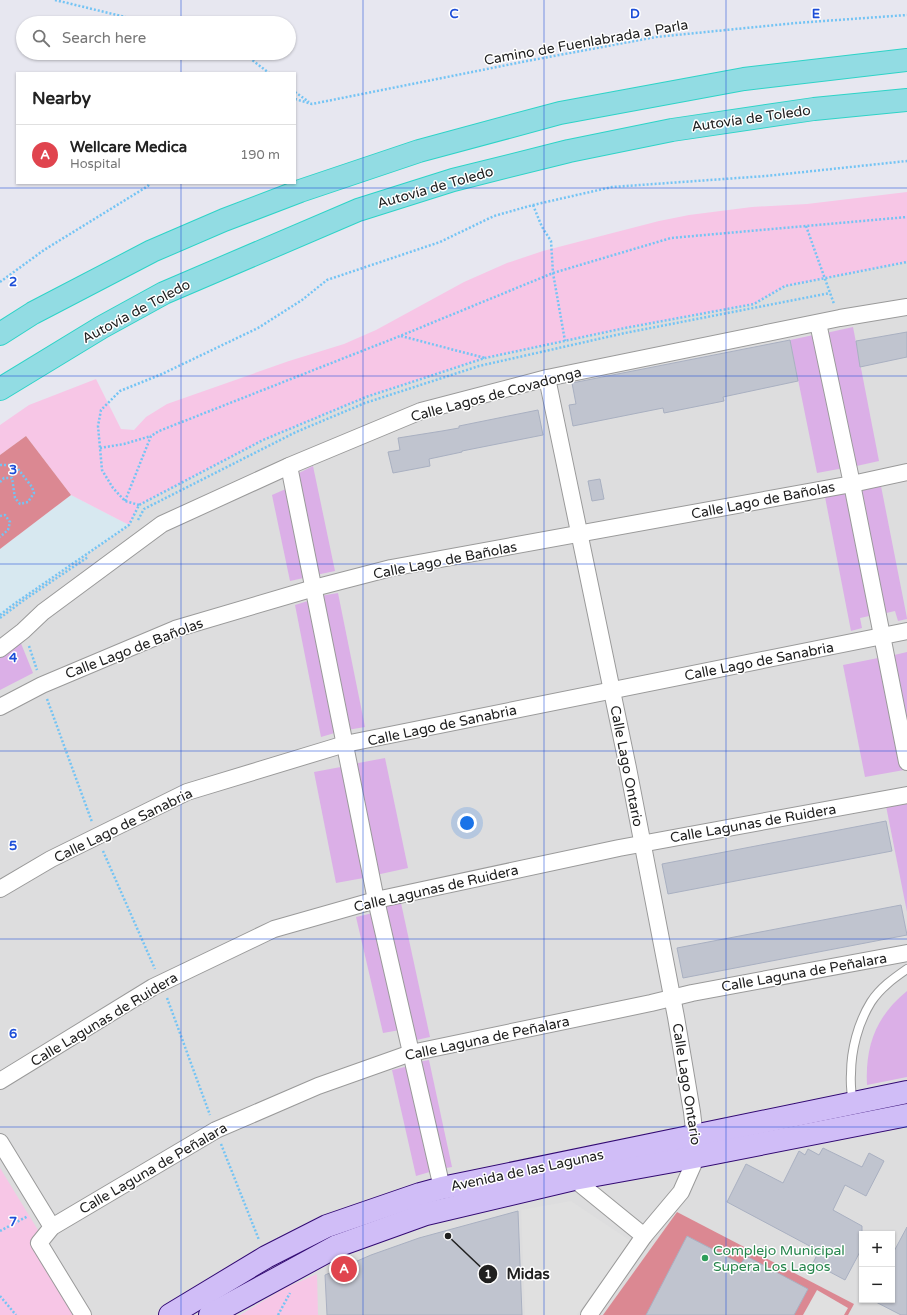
<!DOCTYPE html>
<html lang="en">
<head>
<meta charset="utf-8">
<style>
  body { margin:0; font-family:"Varela Round",sans-serif; background:#f2f2f2; color:#222 }
  .controls { position:absolute; right:12px; bottom:12px; display:grid; overflow:hidden; border-radius:0px; box-shadow:0 1px 3px #0004 }
  .controls button { width:36px; height:36px; display:grid; place-items:center; padding:0; border:0; border-bottom:1px solid #e0e0e0; background:#fff; color:#222; font:20px sans-serif }
  .you { position:absolute; left:467px; top:823px; width:14px; height:14px; margin:-10px; border:3px solid #fff; border-radius:50%; background:#1a73e8; box-shadow:0 0 0 6px #1a73e833 }
  .badge { display:grid; place-items:center; width:26px; height:26px; border-radius:50%; background:#0993c6; color:#fff; font-size:13px; font-weight:700 }
  .pin { position:absolute; translate:-50% -50%; border:2px solid #fff; box-shadow:0 1px 4px #0006 }
  .list { margin:0; padding:0; list-style:none }
  h2 { display:flex; justify-content:space-between; align-items:center; height:52px; margin:0; padding:0 16px; font-size:17px }
  h2 small { font-size:13px; font-weight:400; color:#767676 }
  .list li { display:grid; grid-template-columns:26px 1fr auto; gap:12px; align-items:center; box-sizing:border-box; height:60px; padding:0 16px; border-top:1px solid #e0e0e0 }
  .list b { display:block; font-size:15px; white-space:nowrap }
  .list p { margin:0; font-size:13px; white-space:nowrap; color:#767676 }
  .list em { font-size:13px; font-style:normal; color:#767676 }
  .icon { flex:none; width:22px; height:22px; fill:none; stroke:currentColor; stroke-width:2; stroke-linecap:round; stroke-linejoin:round }
  .map { position:relative; flex:none; width:907px; height:1315px; overflow:hidden }
  .search { position:absolute; background:#fff; box-shadow:0 1px 3px #0004; left:16px; top:16px; width:280px; height:44px; display:flex; align-items:center; gap:10px; box-sizing:border-box; padding:0 14px; border-radius:22px; color:#767676; font-size:15px }
  .panel { position:absolute; background:#fff; box-shadow:0 1px 3px #0004; left:16px; top:72px; width:280px; height:112px; border-radius:0px }
  .map>svg:first-child { display:block }
</style>
</head>
<body>
<div class="map">
<svg width="907" height="1315" viewBox="0 0 907 1315">
  <rect width="100%" height="100%" fill="#e7e7f0"/>
  <path fill="#ddddde" fill-rule="evenodd" d="M 907,262 L 907,1315 L 0,1315 L 0,615 L 14,604 L 129,525 L 139,505 L 263,440 L 366,397 L 485,358 L 625,328 L 754,304 L 785,286 ZM 862,1234 L 892,1234 L 892,1300 L 862,1300 Z"/>
  <path fill="#d7e8f0" d="M 71,495 L 129,525 L 14,604 L 0,615 L 0,549 Z"/>
  <g fill="#dbafe7">
    <path d="M 853,327 L 879,461 L 852,467 L 826,333 Z"/>
    <path d="M 818,334 L 844,468 L 817,473 L 790,340 Z"/>
    <path d="M 313,466 L 335,571 L 316,575 L 295,475 Z"/>
    <path d="M 881,486 L 907,618 L 907,619 L 898,621 L 895,611 L 882,614 L 857,490 Z"/>
    <path d="M 288,488 L 308,577 L 290,581 L 272,495 Z"/>
    <path d="M 849,492 L 874,615 L 860,618 L 862,628 L 851,631 L 825,497 Z"/>
    <path d="M 338,593 L 365,727 L 347,730 L 320,596 Z"/>
    <path d="M 311,600 L 338,732 L 321,737 L 295,605 Z"/>
    <path d="M 20,641 L 33,673 L 0,690 L 0,658 Z"/>
    <path d="M 907,652 L 907,734 L 890,656 Z"/>
    <path d="M 883,657 L 904,770 L 865,777 L 843,665 Z"/>
    <path d="M 385,758 L 408,868 L 376,875 L 353,764 Z"/>
    <path d="M 346,766 L 369,877 L 336,883 L 314,772 Z"/>
    <path d="M 907,803 L 907,912 L 886,806 Z"/>
    <path d="M 401,903 L 430,1037 L 412,1041 L 383,907 Z"/>
    <path d="M 373,913 L 400,1030 L 383,1033 L 356,917 Z"/>
    <path d="M 907,991 L 907,1077 L 867,1085 C 865,1046 876,1016 907,991 Z"/>
    <path d="M 429,1060 L 452,1167 L 440,1169 L 418,1062 Z"/>
    <path d="M 409,1066 L 433,1171 L 416,1176 L 392,1070 Z"/>
  </g>
  <g fill="#f7c6e6">
    <path d="M 907,192 L 907,262 L 785,286 L 754,304 L 625,328 L 485,358 L 366,397 L 263,440 L 139,505 L 129,525 L 71,495 L 26,436 L 0,455 L 0,425 L 29,405 L 96,379 L 121,429 L 134,430 L 146,417 L 167,404 L 289,361 L 344,344 L 376,330 L 464,282 L 507,263 L 543,251 L 659,221 L 689,215 L 752,207 L 807,204 Z"/>
    <path d="M 0,1168 L 44,1240 L 78,1315 L 0,1315 Z"/>
    <path d="M 317,1274 L 318,1315 L 240,1315 L 285,1288 Z"/>
  </g>
  <g fill="#db8892">
    <path d="M 26,436 L 71,495 L 0,549 L 0,455 Z"/>
    <path d="M 677,1212 L 854,1304 L 848,1315 L 603,1315 Z"/>
  </g>
  <g fill="#e0e0e0">
    <path d="M 571,1201 L 631,1241 L 577,1315 L 525,1315 L 521,1210 Z"/>
    <path d="M 817,1290 L 848,1308 L 844,1315 L 803,1315 Z"/>
  </g>
  <g fill="#c0c4cf" stroke="#a9b0c1">
    <path d="M 907,332 L 907,357 L 860,367 L 856,341 Z"/>
    <path d="M 790,340 L 798,381 L 723,397 L 724,401 L 664,413 L 663,408 L 573,426 L 569,405 L 576,404 L 572,383 Z"/>
    <path d="M 538,410 L 543,435 L 462,451 L 462,452 L 429,459 L 430,466 L 393,473 L 388,452 L 400,450 L 398,438 L 442,431 L 459,428 L 459,426 Z"/>
    <path d="M 600,479 L 604,499 L 592,501 L 588,481 Z"/>
    <path d="M 886,821 L 892,851 L 668,894 L 662,864 Z"/>
    <path d="M 901,905 L 907,935 L 683,978 L 677,948 Z"/>
    <path d="M 823,1148 L 862,1167 L 869,1153 L 884,1161 L 866,1196 L 845,1185 L 833,1210 L 862,1226 L 862,1248 L 845,1280 L 813,1263 L 819,1251 L 727,1202 L 746,1164 L 783,1183 L 799,1151 L 805,1155 L 808,1149 L 819,1155 Z"/>
    <path d="M 518,1211 L 522,1315 L 327,1315 L 325,1275 L 371,1255 L 419,1238 Z"/>
    <path d="M 907,1227 L 907,1315 L 901,1315 L 872,1300 L 892,1300 L 892,1255 Z"/>
    <path d="M 687,1236 L 741,1264 L 746,1256 L 808,1289 L 794,1315 L 646,1315 Z"/>
  </g>
  <g fill="none" stroke-linecap="round" stroke-linejoin="round">
    <g stroke="#9a9a9a" stroke-width="10">
      <path id="lane" d="M 852,1102 C 852,1093 850,1084 851,1074 C 851,1050 858,1023 871,1002 C 880,988 894,978 907,969"/>
    </g>
    <g stroke="#9a9a9a" stroke-width="18">
      <g id="street">
        <path d="M 818,323 L 852,484 L 907,762"/>
        <path d="M 547,378 L 628,768 L 676,1017 L 692,1112 L 697,1156 L 681,1192 L 644,1236 L 589,1315"/>
        <path d="M 289,466 L 376,900 L 442,1188"/>
        <path d="M 0,649 L 23,631 L 43,612 L 162,524 L 289,466 L 421,411 L 547,378 L 840,318 L 907,307"/>
        <path d="M 0,707 L 42,685 L 175,629 L 314,588 L 391,568 L 852,484 L 907,472"/>
        <path d="M 0,889 L 51,859 L 187,792 L 345,744 L 907,631"/>
        <path d="M 0,1081 L 153,987 L 274,929 L 376,900 L 619,848 L 907,795"/>
        <path d="M 0,1142 L 52,1227"/>
        <path d="M 574,1179 L 644,1236"/>
        <path d="M 83,1315 L 39,1243 L 52,1227 L 216,1130 L 318,1086 L 411,1053 L 651,1003 L 692,993 L 907,953"/>
      </g>
    </g>
    <g stroke="#320a73" stroke-width="24">
      <g id="secondary">
        <path d="M 170,1315 L 266,1257 L 327,1226 L 420,1194 L 442,1188 L 907,1092"/>
        <path d="M 210,1315 L 337,1246 L 426,1214 L 574,1179 L 679,1160 L 907,1115"/>
      </g>
    </g>
    <g stroke="#2ed3c7" stroke-width="24">
      <g id="highway">
        <path d="M 0,334 L 33,313 L 152,251 L 224,220 L 300,191 L 419,151 L 560,113 L 744,79 L 907,60"/>
        <path d="M 0,389 L 102,327 L 164,293 L 358,210 L 453,180 L 569,151 L 672,130 L 814,109 L 907,100"/>
      </g>
    </g>
    <g stroke="#74c4f4" stroke-width="2.5" stroke-dasharray="2 2" stroke-linecap="butt">
      <path d="M 55,0 L 150,23"/>
      <path d="M 243,53 L 269,73"/>
      <path d="M 295,92 L 309,102"/>
      <path d="M 295,99 L 312,104 L 527,61 L 656,37 L 796,23 L 907,15"/>
      <path d="M 533,205 L 542,227 L 551,241 L 553,273 L 565,341"/>
      <path d="M 806,226 L 834,304"/>
      <path d="M 0,282 L 44,250 L 148,186 L 149,183"/>
      <path d="M 401,336 L 485,358"/>
      <path d="M 100,448 L 124,444 L 151,436"/>
      <path d="M 0,465 L 15,465 L 32,487 L 34,493 L 28,502 L 20,504 L 15,498 L 12,478 L 4,478 L 0,482"/>
      <path d="M 125,501 L 151,436 L 159,431 L 400,336 L 553,273 L 671,238 L 907,217"/>
      <path d="M 139,505 L 125,501 L 113,488 L 102,470 L 98,426 L 101,410 L 120,391 L 162,374 L 258,328 L 302,300 L 327,280 L 440,242 L 494,216 L 533,205 L 612,187 L 766,176 L 907,161"/>
      <path d="M 0,516 L 5,515 L 10,522 L 8,530 L 0,537"/>
      <path d="M 138,520 L 144,509 L 296,432 L 365,403 L 479,366 L 625,333 L 830,293"/>
      <path d="M 0,615 L 14,604 L 129,525 L 139,505 L 263,440 L 366,397 L 485,358 L 625,328 L 754,304 L 785,286 L 907,262"/>
      <path d="M 0,618 L 24,600 L 88,557"/>
      <path d="M 29,646 L 37,670"/>
      <path d="M 47,699 L 92,822"/>
      <path d="M 103,851 L 155,969"/>
      <path d="M 167,998 L 210,1115"/>
      <path d="M 221,1144 L 259,1240"/>
      <path d="M 0,1231 L 28,1216"/>
      <path d="M 0,1296 L 16,1315"/>
      <path d="M 278,1315 L 290,1293"/>
    </g>
    <use href="#lane" stroke="#fff" stroke-width="8"/>
    <use href="#street" stroke="#fff" stroke-width="16"/>
    <use href="#secondary" stroke="#d0bdf7" stroke-width="22"/>
    <use href="#highway" stroke="#92dce3" stroke-width="22"/>
  </g>
  <path fill="none" stroke="#1d4ed8" stroke-width="1" stroke-opacity="0.55" d="M 181,0 L 181,23M 363,0 L 363,1315M 544,0 L 544,1315M 726,0 L 726,1315M 181,53 L 181,73M 181,183 L 181,1315M 0,188 L 907,188M 0,376 L 907,376M 0,564 L 907,564M 0,751 L 907,751M 0,939 L 907,939M 0,1127 L 907,1127"/>
  <circle fill="#2e9e5b" stroke="#fff" stroke-width="1.5" cx="705" cy="1258" r="4"/>
  <g text-anchor="middle" stroke-width="3" stroke-linejoin="round" paint-order="stroke">
    <g font-size="14" fill="#202020" stroke="#fff">
      <text transform="translate(586 42) rotate(-10)" y="5">Camino de Fuenlabrada a Parla</text>
      <text transform="translate(751 118) rotate(-8)" y="5">Autovía de Toledo</text>
      <text transform="translate(435 187) rotate(-16)" y="5">Autovía de Toledo</text>
      <text transform="translate(136 311) rotate(-28)" y="5">Autovía de Toledo</text>
      <text transform="translate(496 394) rotate(-15)" y="5">Calle Lagos de Covadonga</text>
      <text transform="translate(763 500) rotate(-11)" y="5">Calle Lago de Bañolas</text>
      <text transform="translate(445 560) rotate(-11)" y="5">Calle Lago de Bañolas</text>
      <text transform="translate(134 648) rotate(-21)" y="5">Calle Lago de Bañolas</text>
      <text transform="translate(759 661) rotate(-11)" y="5">Calle Lago de Sanabria</text>
      <text transform="translate(442 725) rotate(-12)" y="5">Calle Lago de Sanabria</text>
      <text transform="translate(627 766) rotate(79)" y="5">Calle Lago Ontario</text>
      <text transform="translate(753 823) rotate(-10)" y="5">Calle Lagunas de Ruidera</text>
      <text transform="translate(123 825) rotate(-26)" y="5">Calle Lago de Sanabria</text>
      <text transform="translate(436 888) rotate(-13)" y="5">Calle Lagunas de Ruidera</text>
      <text transform="translate(804 972) rotate(-10)" y="5">Calle Laguna de Peñalara</text>
      <text transform="translate(104 1019) rotate(-31)" y="5">Calle Lagunas de Ruidera</text>
      <text transform="translate(487 1038) rotate(-12)" y="5">Calle Laguna de Peñalara</text>
      <text transform="translate(687 1084) rotate(81)" y="5">Calle Lago Ontario</text>
      <text transform="translate(153 1168) rotate(-30)" y="5">Calle Laguna de Peñalara</text>
      <text transform="translate(527 1170) rotate(-12)" y="5">Avenida de las Lagunas</text>
    </g>
    <g font-size="14" fill="#27864d" stroke="#fff" text-anchor="start">
      <text x="713" y="1255">Complejo Municipal<tspan x="713" dy="16">Supera Los Lagos</tspan></text>
    </g>
  </g>
  <g font-size="13" text-anchor="middle" font-weight="bold" fill="#1d4ed8" stroke="#fff" stroke-width="3" stroke-linejoin="round" paint-order="stroke">
    <text x="454" y="18">C</text>
    <text x="635" y="18">D</text>
    <text x="816" y="18">E</text>
    <text x="13" y="286">2</text>
    <text x="13" y="474">3</text>
    <text x="13" y="662">4</text>
    <text x="13" y="850">5</text>
    <text x="13" y="1038">6</text>
    <text x="13" y="1226">7</text>
  </g>
  <path fill="none" stroke="#202020" stroke-width="1.5" d="M448 1236L488 1274"/>
  <g fill="#202020" stroke="#fff" stroke-width="1.5">
    <circle cx="448" cy="1236" r="4"/>
    <circle cx="488" cy="1274" r="10"/>
  </g>
  <g font-size="12" text-anchor="middle" font-weight="bold" fill="#fff">
    <text x="488" y="1278">1</text>
  </g>
  <g font-size="15" text-anchor="middle" font-weight="bold" fill="#202020" stroke="#fff" stroke-width="3" stroke-linejoin="round" paint-order="stroke">
    <text x="528" y="1279">Midas</text>
  </g>
</svg>
<div class="controls">
<button>+</button>
<button>−</button>
</div>
<div class="you"></div>
<div class="pin badge" style="left:344px;top:1269px;background:#e0444e">A</div>
<div class="search"><svg class="icon" aria-label="search" viewBox="0 0 24 24"><circle cx="10" cy="10" r="6"/><path d="M15 15l6 6"/></svg>Search here</div>
<section class="panel">
<h2>Nearby<small></small></h2>
<ul class="list">
<li><span class="badge" style="background:#e0444e">A</span><div><b>Wellcare Medica</b><p>Hospital</p></div><em>190 m</em></li>
</ul>
</section>
</div>
</body>
</html>
